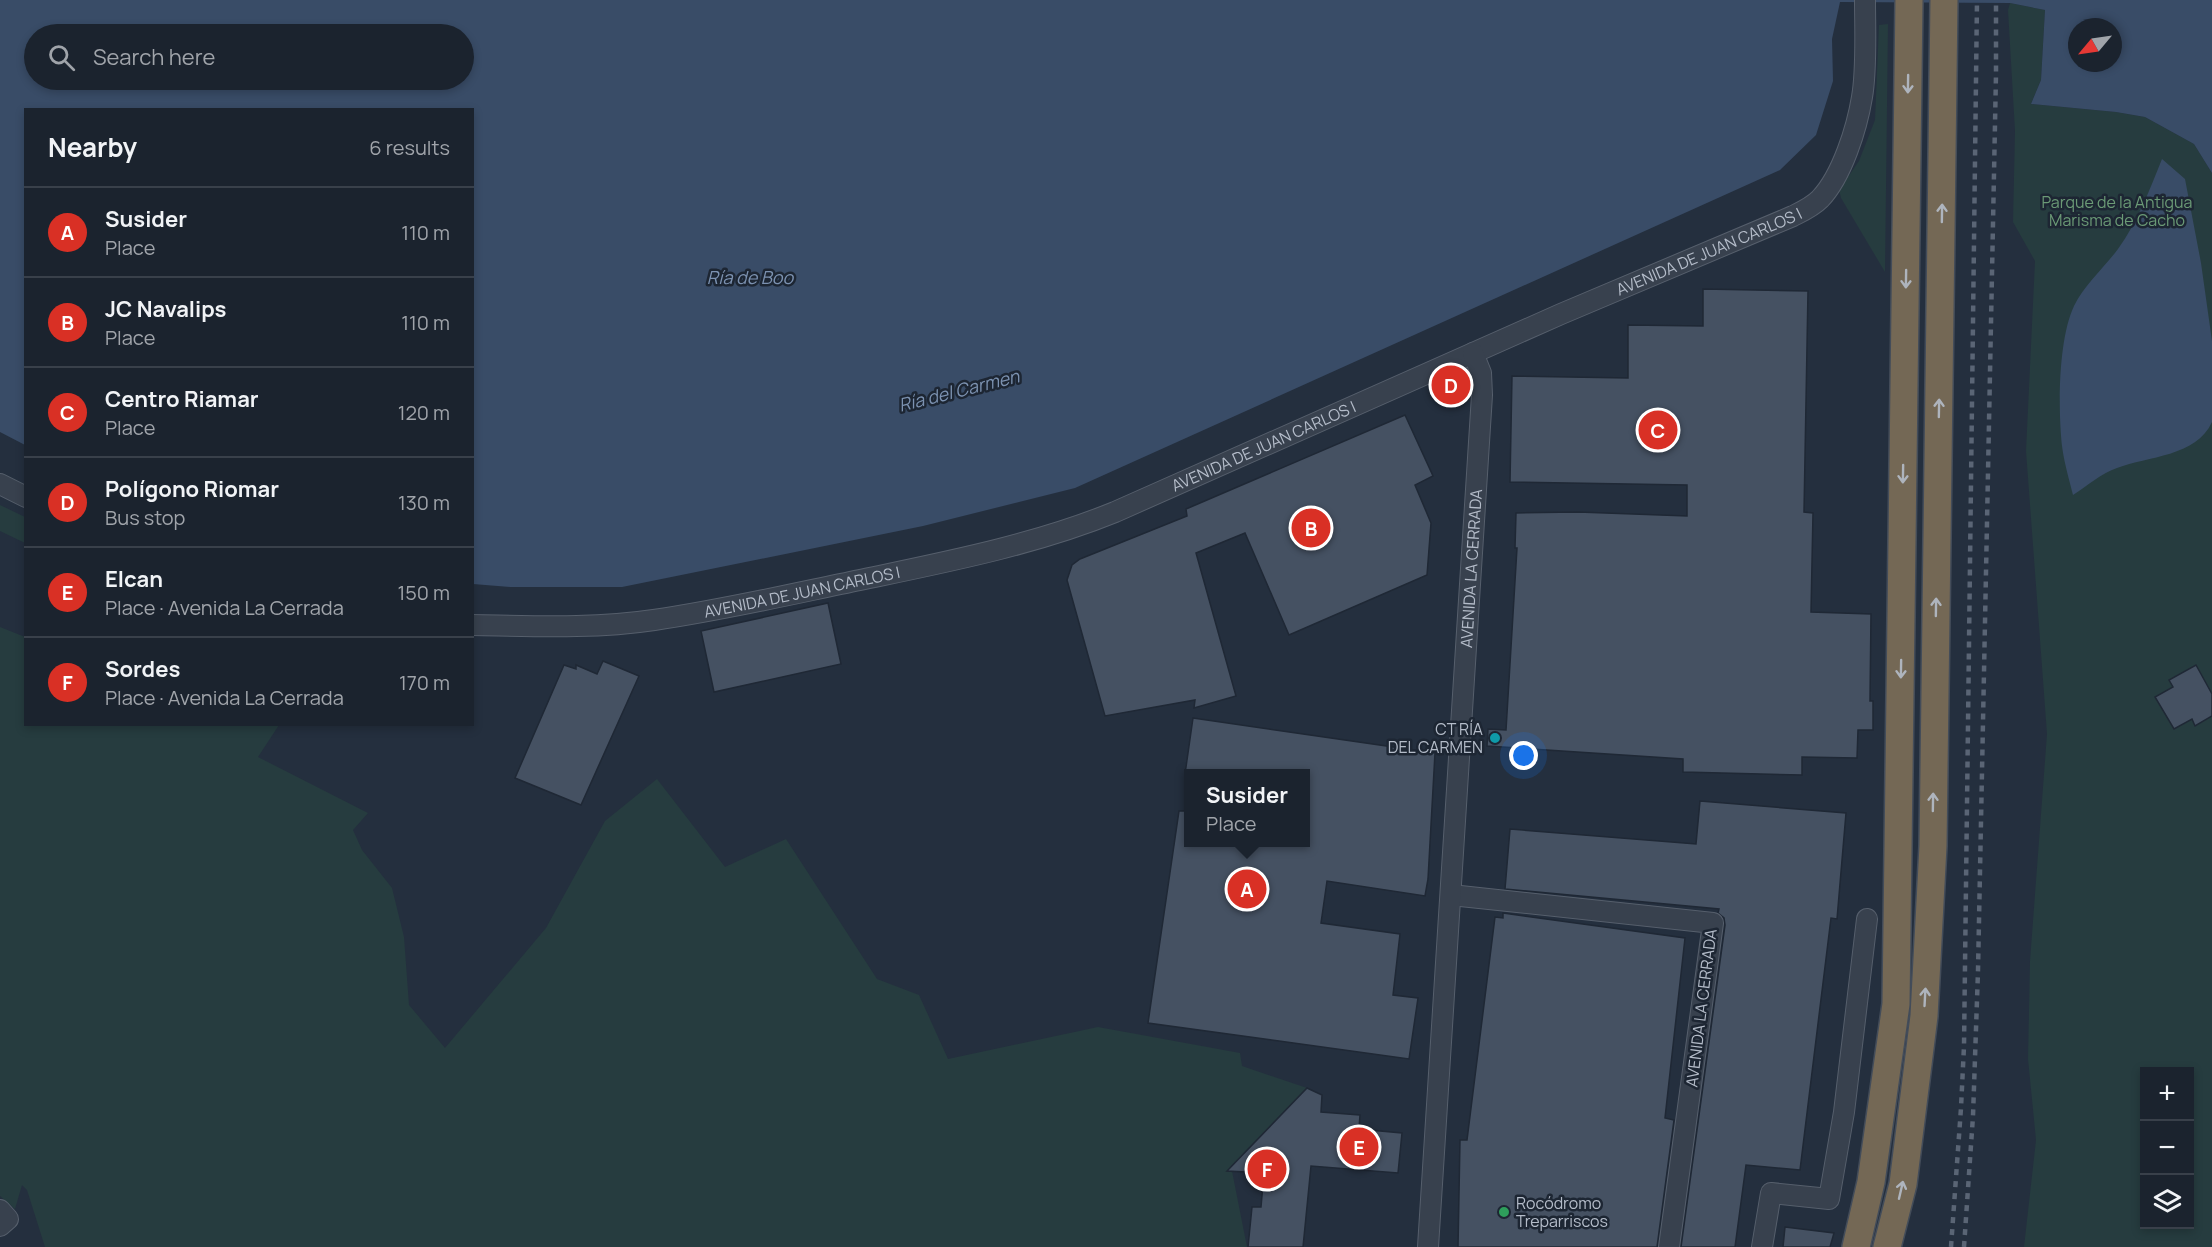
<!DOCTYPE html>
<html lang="en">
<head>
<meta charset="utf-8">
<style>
  body { margin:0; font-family:Manrope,sans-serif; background:#242b36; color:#f1f3f6 }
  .controls { position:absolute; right:18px; bottom:18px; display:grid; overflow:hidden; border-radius:0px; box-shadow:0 3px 9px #0003 }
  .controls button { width:54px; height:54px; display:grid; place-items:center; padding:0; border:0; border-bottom:2px solid #39404a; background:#1b232e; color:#f1f3f6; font:30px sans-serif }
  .compass { position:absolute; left:2068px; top:18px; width:54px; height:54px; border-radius:50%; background:#1b232e; box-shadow:0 3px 9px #0003; rotate:241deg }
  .you { position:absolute; left:1524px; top:756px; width:21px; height:21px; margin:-15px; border:4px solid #fff; border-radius:50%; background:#1a73e8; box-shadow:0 0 0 9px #1a73e833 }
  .badge { display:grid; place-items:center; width:39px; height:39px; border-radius:50%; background:#d93025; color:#fff; font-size:20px; font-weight:700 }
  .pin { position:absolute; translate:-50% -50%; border:3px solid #fff; box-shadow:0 2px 6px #0006 }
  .popup { position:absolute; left:1184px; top:769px; width:126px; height:78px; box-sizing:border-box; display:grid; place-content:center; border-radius:0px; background:#1b232e; filter:drop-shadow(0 2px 4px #0005); font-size:20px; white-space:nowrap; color:#a0a4aa }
  .popup b { font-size:22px; color:#f1f3f6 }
  .popup::after { content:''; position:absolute; left:50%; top:100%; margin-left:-12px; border:12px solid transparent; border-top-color:#1b232e }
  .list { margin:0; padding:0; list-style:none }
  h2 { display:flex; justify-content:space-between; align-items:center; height:78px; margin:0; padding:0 24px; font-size:26px }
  h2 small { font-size:20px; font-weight:400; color:#a0a4aa }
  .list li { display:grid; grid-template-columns:39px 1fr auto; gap:18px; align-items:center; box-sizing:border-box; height:90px; padding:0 24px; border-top:2px solid #39404a }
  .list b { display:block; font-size:22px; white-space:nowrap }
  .list p { margin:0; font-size:20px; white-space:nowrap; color:#a0a4aa }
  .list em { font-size:20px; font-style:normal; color:#a0a4aa }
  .icon { flex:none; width:33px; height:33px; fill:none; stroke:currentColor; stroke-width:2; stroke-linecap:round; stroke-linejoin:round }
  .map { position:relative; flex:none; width:2212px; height:1247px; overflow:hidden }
  .search { position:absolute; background:#1b232e; box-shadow:0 3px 9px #0003; left:24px; top:24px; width:450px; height:66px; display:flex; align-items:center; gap:15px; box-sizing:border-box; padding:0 21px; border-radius:33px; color:#a0a4aa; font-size:22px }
  .panel { position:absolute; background:#1b232e; box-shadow:0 3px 9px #0003; left:24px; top:108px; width:450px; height:618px; border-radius:0px }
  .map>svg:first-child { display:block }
</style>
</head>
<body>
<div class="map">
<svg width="2212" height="1247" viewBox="0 0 2212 1247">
  <rect width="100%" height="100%" fill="#242f3e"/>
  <g fill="#263c3f" fill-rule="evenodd">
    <path d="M 2010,3 L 2045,10 L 2041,80 L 2031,104 L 2116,112 L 2145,117 L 2194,144 L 2212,173 L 2212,1247 L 2024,1247 L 2036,1140 L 2028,1059 L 2030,961 L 2047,734 L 2026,451 L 2035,261 L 2013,222 L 2015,131 L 2008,10 ZM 2144,1072 L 2190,1072 L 2190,1224 L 2144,1224 Z"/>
    <path d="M 1888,24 L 1885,272 L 1841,198 L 1839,190 L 1859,161 L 1875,120 L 1879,25 Z"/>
    <path d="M 0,505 L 25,517 L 25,543 L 0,531 Z"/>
    <path d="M 0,627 L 25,637 L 26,724 L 279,725 L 258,757 L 368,813 L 353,830 L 362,850 L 392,888 L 404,937 L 409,1005 L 445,1048 L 546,928 L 605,821 L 657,779 L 725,867 L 786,839 L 877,979 L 919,995 L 948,1059 L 1098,1027 L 1240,1053 L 1242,1066 L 1307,1088 L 1231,1166 L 1247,1247 L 45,1247 L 27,1190 L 22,1185 L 15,1209 L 0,1196 Z"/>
  </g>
  <g fill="#394c67" fill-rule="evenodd">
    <path d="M 0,0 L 2212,0 L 2212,173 L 2194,144 L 2145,117 L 2116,112 L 2031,104 L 2041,80 L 2045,10 L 2010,3 L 1840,2 L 1832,39 L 1833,81 L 1816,135 L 1780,170 L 1075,488 L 923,526 L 622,587 L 510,587 L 473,584 L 472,110 L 26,110 L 25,445 L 0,432 ZM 2077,27 L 2113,27 L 2113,63 L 2077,63 ZM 34,34 L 464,34 L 464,80 L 34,80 Z"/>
    <path d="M 2162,159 L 2185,179 L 2201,263 L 2212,341 L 2212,422 C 2196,457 2148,456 2117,468 C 2102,473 2087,486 2073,495 C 2069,479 2064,462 2062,446 C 2058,409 2058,340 2074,306 C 2084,285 2104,268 2118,249 C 2138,221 2149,191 2162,159 Z"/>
  </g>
  <g fill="#455162" stroke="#1f2835" stroke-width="1.5">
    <path d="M 1703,289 L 1808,291 L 1804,512 L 1813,513 L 1811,612 L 1871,614 L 1870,701 L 1873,701 L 1873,730 L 1858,730 L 1857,758 L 1802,757 L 1802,775 L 1683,772 L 1683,759 L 1487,746 L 1488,729 L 1506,730 L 1517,548 L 1515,548 L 1516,513 L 1578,512 L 1687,516 L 1687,485 L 1510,482 L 1512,376 L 1628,378 L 1628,325 L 1703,326 Z"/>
    <path d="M 1405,415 L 1433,476 L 1415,485 L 1431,523 L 1427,575 L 1289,635 L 1245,533 L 1196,553 L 1236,696 L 1194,708 L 1195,700 L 1105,716 L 1067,580 L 1072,565 L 1080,559 L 1187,516 L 1186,509 Z"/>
    <path d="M 828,603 L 841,664 L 714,692 L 701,631 Z"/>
    <path d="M 603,661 L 639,676 L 581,805 L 515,778 L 564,665 L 576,669 L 576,665 L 597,674 Z"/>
    <path d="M 2196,665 L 2212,694 L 2212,716 L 2195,726 L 2192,719 L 2174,729 L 2155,697 L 2173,687 L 2169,680 Z"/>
    <path d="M 1193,718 L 1435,753 L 1428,879 L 1425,896 L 1327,881 L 1321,923 L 1400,934 L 1393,995 L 1418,998 L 1409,1059 L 1148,1023 L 1179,811 L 1188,811 L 1188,843 L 1305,843 L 1305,774 L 1185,774 Z"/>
    <path d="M 1700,801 L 1846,813 L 1837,919 L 1831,918 L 1800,1170 L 1746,1165 L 1735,1247 L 1681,1247 L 1725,925 L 1724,918 L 1718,913 L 1719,909 L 1505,889 L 1510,829 L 1696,844 Z"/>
    <path d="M 1503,913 L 1685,938 L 1665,1118 L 1674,1120 L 1657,1247 L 1458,1247 L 1460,1140 L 1467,1140 L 1495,917 L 1503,918 Z"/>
    <path d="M 1307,1088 L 1322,1095 L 1321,1112 L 1360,1115 L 1359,1129 L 1402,1133 L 1398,1173 L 1311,1166 L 1303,1247 L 1248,1247 L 1252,1207 L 1261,1207 L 1264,1173 L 1227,1171 Z"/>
    <path d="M 1785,1227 L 1834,1233 L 1830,1247 L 1783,1247 Z"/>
  </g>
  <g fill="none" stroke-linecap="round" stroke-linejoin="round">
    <g stroke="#565f6c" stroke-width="22">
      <g id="minor">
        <path d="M 0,484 L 26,497"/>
        <path id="s1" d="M 472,625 C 533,626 594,629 654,620 C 723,610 792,594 860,580 C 946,562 1034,545 1115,512 L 1561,314 L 1793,216 C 1803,211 1812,207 1820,199 C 1842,176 1857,128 1862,97 C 1867,69 1865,29 1865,0"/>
        <path d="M 1451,895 L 1713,923 L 1669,1247"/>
        <path d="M 0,1210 L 8,1219 L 0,1226"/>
        <path id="s2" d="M 1428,1247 L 1482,395 L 1481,373 L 1473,353"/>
        <path d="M 1762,1247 L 1771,1193 L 1829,1199 L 1844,1112 L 1867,919"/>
      </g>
    </g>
    <g stroke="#434c59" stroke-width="30">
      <g id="highway">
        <path d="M 1856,1247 L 1871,1182 L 1896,1004 L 1909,0"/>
        <path d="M 1887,1247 L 1903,1184 L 1924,1016 L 1933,846 L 1944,0"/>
      </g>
    </g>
    <use href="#minor" stroke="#38414e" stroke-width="20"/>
    <use href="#highway" stroke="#746855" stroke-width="27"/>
    <g stroke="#5a6575" stroke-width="4.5" stroke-dasharray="6 6" stroke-linecap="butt">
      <path d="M 1951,1247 L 1961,1108 L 1964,1046 L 1977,0"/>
      <path d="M 1964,1247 L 1973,1116 L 1978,971 L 1996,74 L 1996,0"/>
    </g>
  </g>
  <defs><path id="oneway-shaft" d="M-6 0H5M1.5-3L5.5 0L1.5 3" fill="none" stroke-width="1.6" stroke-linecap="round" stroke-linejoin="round" transform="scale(1.5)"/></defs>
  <g stroke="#aeb4bd">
    <use href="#oneway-shaft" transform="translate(1908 84) rotate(91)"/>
    <use href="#oneway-shaft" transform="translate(1942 213) rotate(-89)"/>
    <use href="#oneway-shaft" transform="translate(1906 279) rotate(91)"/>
    <use href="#oneway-shaft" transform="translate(1939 408) rotate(-89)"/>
    <use href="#oneway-shaft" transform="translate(1903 474) rotate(91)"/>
    <use href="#oneway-shaft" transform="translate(1936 607) rotate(-89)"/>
    <use href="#oneway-shaft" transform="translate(1901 669) rotate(91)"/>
    <use href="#oneway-shaft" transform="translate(1933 802) rotate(-89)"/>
    <use href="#oneway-shaft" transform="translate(1925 997) rotate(-87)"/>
    <use href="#oneway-shaft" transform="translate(1901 1190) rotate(-77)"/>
  </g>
  <circle fill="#0f9aa8" stroke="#1d2633" stroke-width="2" cx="1495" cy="738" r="6"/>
  <circle fill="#2e9e5b" stroke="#1d2633" stroke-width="2" cx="1504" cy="1212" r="6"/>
  <g text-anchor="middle" stroke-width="5" stroke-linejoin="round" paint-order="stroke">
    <g font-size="16" fill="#6b9a76" stroke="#1d2633">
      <text x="2117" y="208">Parque de la Antigua<tspan x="2117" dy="18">Marisma de Cacho</tspan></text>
    </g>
    <g font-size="16" fill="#b4bcc9" stroke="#1d2633">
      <text dy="6" stroke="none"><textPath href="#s1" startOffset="1305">AVENIDA DE JUAN CARLOS I</textPath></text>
      <text dy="6" stroke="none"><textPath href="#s1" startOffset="819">AVENIDA DE JUAN CARLOS I</textPath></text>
      <text dy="6" stroke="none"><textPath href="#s2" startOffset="680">AVENIDA LA CERRADA</textPath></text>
      <text dy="6" stroke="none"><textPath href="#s1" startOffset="333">AVENIDA DE JUAN CARLOS I</textPath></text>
      <text transform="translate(1701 1008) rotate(-83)" y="6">AVENIDA LA CERRADA</text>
    </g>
    <g font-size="16" fill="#b4bcc9" stroke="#1d2633" text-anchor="end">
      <text x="1483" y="735">CT RÍA<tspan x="1483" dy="18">DEL CARMEN</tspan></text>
      <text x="1516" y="1209" text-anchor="start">Rocódromo<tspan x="1516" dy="18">Treparriscos</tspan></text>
    </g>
    <g font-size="18" font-style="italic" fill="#7c92b1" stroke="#1d2633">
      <text x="750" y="284">Ría de Boo</text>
      <text transform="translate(959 391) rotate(-14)" y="6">Ría del Carmen</text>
    </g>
  </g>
</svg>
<div class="controls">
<button>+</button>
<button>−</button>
<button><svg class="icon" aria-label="layers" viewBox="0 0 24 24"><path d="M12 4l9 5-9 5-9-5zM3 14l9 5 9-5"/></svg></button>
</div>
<svg class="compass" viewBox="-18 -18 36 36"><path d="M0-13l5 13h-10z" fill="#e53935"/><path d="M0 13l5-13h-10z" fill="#a0a4aa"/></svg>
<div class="you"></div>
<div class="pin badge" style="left:1247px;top:889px">A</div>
<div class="popup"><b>Susider</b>Place</div>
<div class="pin badge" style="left:1311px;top:528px">B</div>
<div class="pin badge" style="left:1658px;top:430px">C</div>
<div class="pin badge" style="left:1451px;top:385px">D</div>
<div class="pin badge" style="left:1359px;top:1147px">E</div>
<div class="pin badge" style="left:1267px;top:1169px">F</div>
<div class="search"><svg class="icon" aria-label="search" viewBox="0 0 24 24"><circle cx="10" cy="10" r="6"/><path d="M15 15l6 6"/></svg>Search here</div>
<section class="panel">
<h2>Nearby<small>6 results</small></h2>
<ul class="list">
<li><span class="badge">A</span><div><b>Susider</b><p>Place</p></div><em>110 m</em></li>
<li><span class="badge">B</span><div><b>JC Navalips</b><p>Place</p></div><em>110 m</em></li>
<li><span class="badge">C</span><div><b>Centro Riamar</b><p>Place</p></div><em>120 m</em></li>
<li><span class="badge">D</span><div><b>Polígono Riomar</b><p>Bus stop</p></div><em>130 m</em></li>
<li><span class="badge">E</span><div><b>Elcan</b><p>Place · Avenida La Cerrada</p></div><em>150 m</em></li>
<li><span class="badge">F</span><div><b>Sordes</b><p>Place · Avenida La Cerrada</p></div><em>170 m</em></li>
</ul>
</section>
</div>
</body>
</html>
